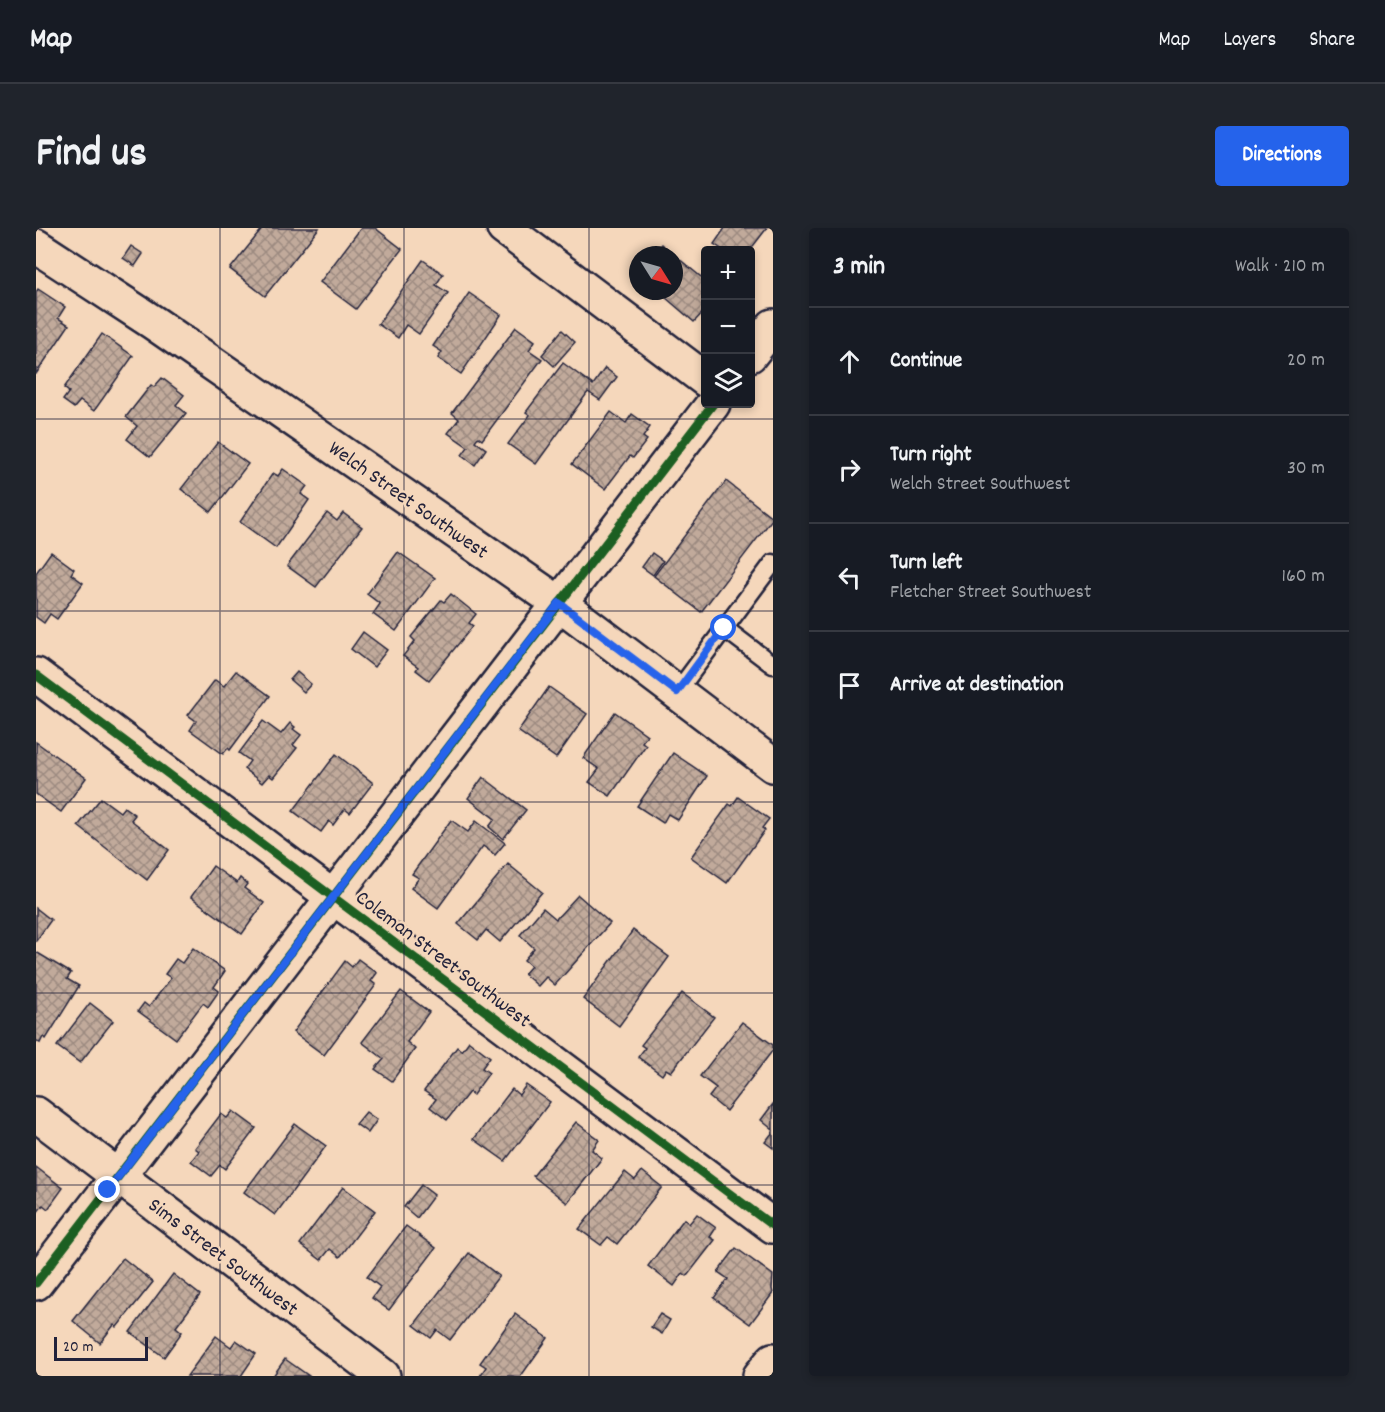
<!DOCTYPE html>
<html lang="en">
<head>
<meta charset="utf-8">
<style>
  body { margin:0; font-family:Dekko,sans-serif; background:#20242c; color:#f1f3f6 }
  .controls { position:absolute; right:18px; top:18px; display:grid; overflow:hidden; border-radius:6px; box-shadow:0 3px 9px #0003 }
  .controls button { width:54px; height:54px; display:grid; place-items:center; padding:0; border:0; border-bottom:2px solid #363941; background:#171b24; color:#f1f3f6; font:30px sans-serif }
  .compass { position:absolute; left:593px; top:18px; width:54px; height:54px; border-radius:50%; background:#171b24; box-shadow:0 3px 9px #0003; rotate:127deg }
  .scale { position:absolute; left:18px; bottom:15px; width:94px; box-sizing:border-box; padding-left:6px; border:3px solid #22223b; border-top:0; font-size:16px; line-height:21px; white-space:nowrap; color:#22223b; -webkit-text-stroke:4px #f5d7bb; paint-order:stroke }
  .stop { position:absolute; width:18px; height:18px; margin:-14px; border:4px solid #2563eb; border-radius:50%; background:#fff }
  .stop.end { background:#2563eb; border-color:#fff; box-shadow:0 2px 6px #0008 }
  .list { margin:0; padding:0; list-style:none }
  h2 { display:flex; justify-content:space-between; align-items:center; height:78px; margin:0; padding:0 24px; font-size:26px }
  h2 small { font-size:20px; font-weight:400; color:#9ea1a6 }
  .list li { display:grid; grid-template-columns:39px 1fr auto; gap:18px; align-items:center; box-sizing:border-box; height:108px; padding:0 24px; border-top:2px solid #363941 }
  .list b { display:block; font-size:22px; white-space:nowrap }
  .list p { margin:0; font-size:20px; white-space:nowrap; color:#9ea1a6 }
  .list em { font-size:20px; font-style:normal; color:#9ea1a6 }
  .icon { flex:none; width:33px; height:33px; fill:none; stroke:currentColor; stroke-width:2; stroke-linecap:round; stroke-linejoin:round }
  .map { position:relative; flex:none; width:737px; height:1148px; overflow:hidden; border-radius:6px }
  header { display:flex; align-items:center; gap:36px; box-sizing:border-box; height:84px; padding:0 30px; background:#171b24; border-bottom:2px solid #363941 }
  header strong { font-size:28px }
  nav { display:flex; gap:33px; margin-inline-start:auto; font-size:21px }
  .intro { display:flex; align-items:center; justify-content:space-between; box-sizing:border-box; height:144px; padding:0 36px }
  h1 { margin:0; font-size:42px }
  .button { padding:15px 27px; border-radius:6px; background:#2563eb; color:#fff; font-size:21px; font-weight:700 }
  main { display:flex; gap:36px; padding:0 36px }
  aside { flex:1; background:#171b24; border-radius:6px; box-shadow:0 3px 9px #0003 }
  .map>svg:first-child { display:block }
</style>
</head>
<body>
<header>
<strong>Map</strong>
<nav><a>Map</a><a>Layers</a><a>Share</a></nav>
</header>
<div class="intro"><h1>Find us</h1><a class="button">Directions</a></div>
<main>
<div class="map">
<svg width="737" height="1148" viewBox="0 0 737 1148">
  <defs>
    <pattern id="building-cross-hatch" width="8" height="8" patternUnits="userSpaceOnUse" patternTransform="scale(1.5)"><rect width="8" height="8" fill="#c1aa9b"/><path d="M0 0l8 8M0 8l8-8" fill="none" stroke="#9c8a80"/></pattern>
  </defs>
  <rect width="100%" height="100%" fill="#f5d7bb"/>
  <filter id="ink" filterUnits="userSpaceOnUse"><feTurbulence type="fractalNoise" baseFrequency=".0167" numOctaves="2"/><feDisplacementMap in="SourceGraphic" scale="12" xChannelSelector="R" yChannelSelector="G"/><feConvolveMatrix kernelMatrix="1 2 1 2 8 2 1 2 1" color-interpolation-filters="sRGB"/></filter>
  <g filter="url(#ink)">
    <g fill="url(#building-cross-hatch)" stroke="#22223b" stroke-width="1.5">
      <path d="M 227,0 L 283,0 L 229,68 L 194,41 Z"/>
      <path d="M 325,0 L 339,0 L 366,21 L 320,81 L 284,54 Z"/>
      <path d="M 689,0 L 731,0 L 714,22 L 687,22 L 678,16 Z"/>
      <path d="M 625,16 L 670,53 L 670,81 L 658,94 L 622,63 L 638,63 L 638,27 L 616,27 Z"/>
      <path d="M 95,18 L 107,26 L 99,38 L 87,30 Z"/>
      <path d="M 387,32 L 407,46 L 400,57 L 412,65 L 383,106 L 370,97 L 362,110 L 342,96 Z"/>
      <path d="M 2,61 L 29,79 L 22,90 L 33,97 L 0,146 L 0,64 Z"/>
      <path d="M 433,65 L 465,87 L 425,146 L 402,130 L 406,124 L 397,118 Z"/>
      <path d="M 480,99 L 499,113 L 493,122 L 506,131 L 446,212 L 442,209 L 439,213 L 450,221 L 439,237 L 426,227 L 432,219 L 412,205 L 423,191 L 416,185 Z"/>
      <path d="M 526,102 L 539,114 L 518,138 L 506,127 Z"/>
      <path d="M 66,106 L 97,128 L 58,183 L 44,173 L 38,180 L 27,172 L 33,164 L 28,160 Z"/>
      <path d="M 527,135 L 557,157 L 569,140 L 581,149 L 564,172 L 552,164 L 500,236 L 472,216 L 494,187 L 490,184 Z"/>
      <path d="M 126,150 L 148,167 L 140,177 L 150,185 L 114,229 L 91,211 L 101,198 L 90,189 L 115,157 L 118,159 Z"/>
      <path d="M 575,184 L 590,195 L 596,186 L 614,199 L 607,209 L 611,212 L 597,230 L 594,228 L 569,261 L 536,236 Z"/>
      <path d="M 182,214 L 212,236 L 175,284 L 145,261 Z"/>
      <path d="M 247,241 L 271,258 L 265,266 L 273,272 L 240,320 L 204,294 L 237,245 L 242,248 Z"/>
      <path d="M 690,253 L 737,290 L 665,384 L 618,348 Z"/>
      <path d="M 291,285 L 301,293 L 307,285 L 326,299 L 280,359 L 251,338 Z"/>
      <path d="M 15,324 L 38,341 L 35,346 L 47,355 L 21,391 L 14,386 L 8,395 L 0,389 L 0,345 Z"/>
      <path d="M 362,324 L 399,350 L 360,403 L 337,386 L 344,376 L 331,366 Z"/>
      <path d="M 616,325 L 627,333 L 617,347 L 606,339 Z"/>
      <path d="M 415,366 L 440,386 L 433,395 L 437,398 L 393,452 L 380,442 L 382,439 L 367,428 L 379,413 L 375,409 L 405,372 L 408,374 Z"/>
      <path d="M 327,404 L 351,422 L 338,439 L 315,421 Z"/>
      <path d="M 200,443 L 234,468 L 194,522 L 192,520 L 187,526 L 154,502 L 160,493 L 152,487 L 179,452 L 188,458 Z"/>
      <path d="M 261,444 L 275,456 L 268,464 L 254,452 Z"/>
      <path d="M 513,459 L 551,486 L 520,530 L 482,503 Z"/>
      <path d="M 579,484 L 611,507 L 606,514 L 610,517 L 574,568 L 553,554 L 563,541 L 547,530 Z"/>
      <path d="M 227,493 L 245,506 L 254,495 L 259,499 L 257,501 L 265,507 L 257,517 L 261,520 L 237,550 L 233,547 L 226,555 L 208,541 L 214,533 L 203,525 Z"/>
      <path d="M 0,514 L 50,550 L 25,584 L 0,566 Z"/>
      <path d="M 637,525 L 671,548 L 642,592 L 632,586 L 627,595 L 601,578 Z"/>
      <path d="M 300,526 L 337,555 L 314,585 L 309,581 L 297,597 L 293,593 L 285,604 L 257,583 Z"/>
      <path d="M 447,549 L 490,582 L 467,611 L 453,599 L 459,591 L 432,570 Z"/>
      <path d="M 702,569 L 733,591 L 726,600 L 729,602 L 691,655 L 655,629 L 693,576 L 696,578 Z"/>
      <path d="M 65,570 L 84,584 L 88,579 L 99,587 L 95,592 L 133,622 L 111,652 L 42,598 Z"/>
      <path d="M 415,592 L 432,604 L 440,593 L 469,615 L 459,627 L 447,618 L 402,680 L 375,660 L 383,650 L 376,646 Z"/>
      <path d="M 472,636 L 506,664 L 464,714 L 450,702 L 442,712 L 422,696 Z"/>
      <path d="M 177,638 L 201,655 L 204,650 L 211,656 L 208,660 L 228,675 L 206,706 L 155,669 Z"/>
      <path d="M 542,667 L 574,695 L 519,757 L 510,749 L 502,758 L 488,746 L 495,738 L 488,732 L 498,720 L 484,707 L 507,680 L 520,691 Z"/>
      <path d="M 0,680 L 15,692 L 0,713 Z"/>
      <path d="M 597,702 L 633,729 L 583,798 L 547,771 Z"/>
      <path d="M 157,720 L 189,743 L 178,759 L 183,763 L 172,779 L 167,775 L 140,811 L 102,783 L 108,775 L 113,779 L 135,750 L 129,746 L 140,731 L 146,735 Z"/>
      <path d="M 0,724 L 35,745 L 31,751 L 43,758 L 10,811 L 7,809 L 4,815 L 0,812 Z"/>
      <path d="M 322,731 L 341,745 L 335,753 L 340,757 L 288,827 L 257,804 L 309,733 L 316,739 Z"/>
      <path d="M 365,763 L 393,784 L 371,814 L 379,821 L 356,853 L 339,841 L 348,831 L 326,814 Z"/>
      <path d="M 646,765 L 678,789 L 635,844 L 630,841 L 626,847 L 602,829 L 609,820 L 605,817 Z"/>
      <path d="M 54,775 L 77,793 L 44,835 L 21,818 Z"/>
      <path d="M 706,794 L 737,817 L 737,822 L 690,883 L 673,869 L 680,860 L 664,848 Z"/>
      <path d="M 433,813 L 454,829 L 446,840 L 453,845 L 437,867 L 433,864 L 411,892 L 394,879 L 400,871 L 388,863 L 421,819 L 426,823 Z"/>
      <path d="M 490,857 L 514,874 L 469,933 L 438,911 L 476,861 L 483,867 Z"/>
      <path d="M 737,876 L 737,902 L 725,892 Z"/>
      <path d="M 197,883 L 220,900 L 189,941 L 184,937 L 175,948 L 155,933 L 163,923 L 159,920 L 185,886 L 191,890 Z"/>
      <path d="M 330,884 L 341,892 L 332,905 L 320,896 Z"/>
      <path d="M 540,894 L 563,912 L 556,922 L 566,930 L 531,975 L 497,948 Z"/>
      <path d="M 259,896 L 290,918 L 239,987 L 208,964 Z"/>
      <path d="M 737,904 L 737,920 L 729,914 Z"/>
      <path d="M 0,939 L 27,960 L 12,981 L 7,977 L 0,986 Z"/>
      <path d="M 606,943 L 626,959 L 581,1016 L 572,1009 L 565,1017 L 543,1001 L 589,944 L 599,952 Z"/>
      <path d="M 385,957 L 398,967 L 381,990 L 368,979 Z"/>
      <path d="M 307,959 L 339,983 L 304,1029 L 294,1021 L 285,1032 L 264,1016 Z"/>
      <path d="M 661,986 L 680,1000 L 674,1009 L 679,1012 L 651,1048 L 647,1045 L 638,1058 L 612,1038 L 648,991 L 653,996 Z"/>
      <path d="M 370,998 L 400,1020 L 353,1082 L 336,1070 L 344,1059 L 331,1049 Z"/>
      <path d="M 700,1020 L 737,1047 L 736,1061 L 737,1065 L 714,1096 L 678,1070 L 692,1051 L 682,1044 Z"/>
      <path d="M 433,1025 L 463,1048 L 414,1112 L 401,1102 L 395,1110 L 378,1097 Z"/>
      <path d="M 87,1030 L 117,1054 L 81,1099 L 78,1097 L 64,1115 L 37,1093 Z"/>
      <path d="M 137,1046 L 164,1067 L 140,1099 L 146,1104 L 128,1129 L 94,1104 Z"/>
      <path d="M 479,1086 L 512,1110 L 485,1148 L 444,1148 L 450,1139 L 444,1135 Z"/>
      <path d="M 624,1086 L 634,1092 L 626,1106 L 615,1099 Z"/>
      <path d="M 180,1108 L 195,1119 L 200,1112 L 220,1126 L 205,1148 L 151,1148 Z"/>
      <path d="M 249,1131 L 273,1148 L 237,1148 Z"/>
    </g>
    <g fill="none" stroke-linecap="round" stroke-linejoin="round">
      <g stroke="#22223b" stroke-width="21">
        <g id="lane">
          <path d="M 688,400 L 737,437"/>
          <path d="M 641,464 L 737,335"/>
        </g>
      </g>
      <g stroke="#22223b" stroke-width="38">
        <g id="street">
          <path d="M 468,0 L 670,152"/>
          <path d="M 0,18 L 118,95 L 523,375 L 737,537"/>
          <path d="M 714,127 L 737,98"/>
          <path d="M 0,447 L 737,998"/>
          <path d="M 0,886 L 347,1148"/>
          <path d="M 0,1055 L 677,176"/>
          <path d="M 724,1148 L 737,1132"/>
        </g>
      </g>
      <use href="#lane" stroke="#f5d7bb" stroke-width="16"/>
      <use href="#street" stroke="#f5d7bb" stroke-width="33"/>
      <g stroke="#f5d7bb" stroke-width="13">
        <g id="cycleway">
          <path d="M 0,447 L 737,998"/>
          <path d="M 0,1055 L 677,176"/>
        </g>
      </g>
      <use href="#cycleway" stroke="#1b5e20" stroke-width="9"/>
    </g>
  </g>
  <g fill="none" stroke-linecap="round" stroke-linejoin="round" filter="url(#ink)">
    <path stroke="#2563eb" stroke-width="8" d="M 72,962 L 523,375 L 641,464 L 688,400"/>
  </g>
  <path fill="none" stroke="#22223b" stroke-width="1.5" stroke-opacity="0.55" d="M 184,0 L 184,1148M 368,0 L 368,1148M 553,0 L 553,1148M 0,191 L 737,191M 0,383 L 737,383M 0,574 L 737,574M 0,765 L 737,765M 0,957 L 737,957"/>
  <g text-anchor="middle" stroke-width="5" stroke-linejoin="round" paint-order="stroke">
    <g font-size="21" fill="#22223b" stroke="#f5d7bb">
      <text transform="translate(373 271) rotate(35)" y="7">Welch Street Southwest</text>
      <text transform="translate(408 730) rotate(37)" y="7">Coleman Street Southwest</text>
      <text transform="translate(188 1028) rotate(37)" y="7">Sims Street Southwest</text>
    </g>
  </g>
</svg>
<div class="controls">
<button>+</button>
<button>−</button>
<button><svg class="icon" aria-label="layers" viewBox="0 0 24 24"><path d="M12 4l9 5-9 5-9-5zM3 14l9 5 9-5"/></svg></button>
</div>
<svg class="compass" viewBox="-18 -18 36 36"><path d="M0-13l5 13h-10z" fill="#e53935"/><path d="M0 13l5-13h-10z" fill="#9ea1a6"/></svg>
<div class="scale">20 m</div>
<div class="stop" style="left:688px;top:400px"></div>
<div class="stop end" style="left:72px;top:962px"></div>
</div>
<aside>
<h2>3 min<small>Walk · 210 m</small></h2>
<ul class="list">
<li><svg class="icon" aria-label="ahead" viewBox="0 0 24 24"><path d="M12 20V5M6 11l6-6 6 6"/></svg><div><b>Continue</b></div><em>20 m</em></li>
<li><svg class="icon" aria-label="right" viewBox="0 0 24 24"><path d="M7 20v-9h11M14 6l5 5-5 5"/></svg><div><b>Turn right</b><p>Welch Street Southwest</p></div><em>30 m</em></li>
<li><svg class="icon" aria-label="left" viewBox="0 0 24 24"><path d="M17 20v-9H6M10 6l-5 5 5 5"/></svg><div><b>Turn left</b><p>Fletcher Street Southwest</p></div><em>160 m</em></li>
<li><svg class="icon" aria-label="arrive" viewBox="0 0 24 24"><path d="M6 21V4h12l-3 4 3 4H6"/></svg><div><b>Arrive at destination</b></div></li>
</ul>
</aside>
</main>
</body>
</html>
